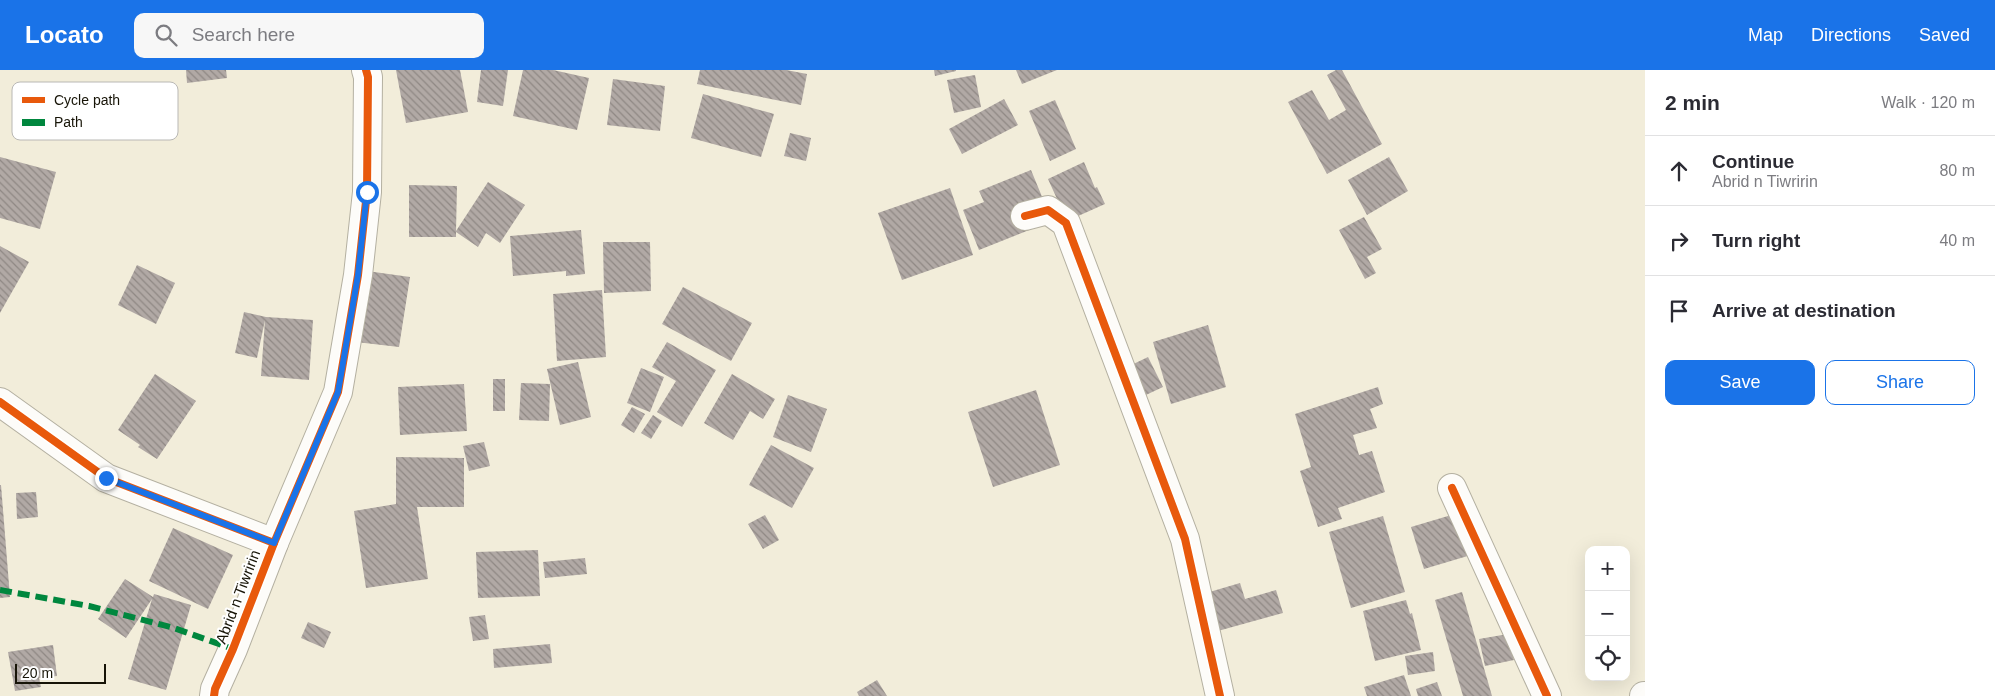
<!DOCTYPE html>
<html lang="en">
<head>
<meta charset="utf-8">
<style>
  body { margin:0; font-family:Helvetica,sans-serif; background:#f7f7f7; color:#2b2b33 }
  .controls { position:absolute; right:15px; bottom:15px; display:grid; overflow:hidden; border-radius:10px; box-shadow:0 5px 20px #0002 }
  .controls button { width:45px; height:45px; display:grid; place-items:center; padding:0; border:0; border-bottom:1px solid #e1e1e2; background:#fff; color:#2b2b33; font:25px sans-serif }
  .scale { position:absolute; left:15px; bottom:12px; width:91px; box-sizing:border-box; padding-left:5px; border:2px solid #171407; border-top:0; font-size:14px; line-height:18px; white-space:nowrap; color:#171407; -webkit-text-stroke:4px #fff; paint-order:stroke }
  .stop { position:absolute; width:15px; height:15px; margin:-11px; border:4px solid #1a73e8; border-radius:50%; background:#fff }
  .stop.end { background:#1a73e8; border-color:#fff; box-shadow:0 1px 5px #0008 }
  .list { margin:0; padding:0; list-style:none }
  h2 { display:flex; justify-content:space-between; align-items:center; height:65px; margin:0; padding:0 20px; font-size:21px }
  h2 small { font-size:16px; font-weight:400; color:#7c7c81 }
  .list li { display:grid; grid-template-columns:32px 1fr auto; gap:15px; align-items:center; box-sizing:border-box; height:70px; padding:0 20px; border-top:1px solid #e1e1e2 }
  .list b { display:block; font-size:19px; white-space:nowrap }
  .list p { margin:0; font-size:16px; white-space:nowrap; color:#7c7c81 }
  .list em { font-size:16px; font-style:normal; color:#7c7c81 }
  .actions { display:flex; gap:10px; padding:15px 20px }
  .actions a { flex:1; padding:11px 0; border:1px solid #1a73e8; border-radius:10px; text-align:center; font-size:18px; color:#1a73e8 }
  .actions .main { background:#1a73e8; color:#fff }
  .icon { flex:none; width:28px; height:28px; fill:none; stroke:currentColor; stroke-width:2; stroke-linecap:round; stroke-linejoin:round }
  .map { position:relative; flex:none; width:1645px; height:626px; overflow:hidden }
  header { display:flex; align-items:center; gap:30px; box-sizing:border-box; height:70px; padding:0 25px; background:#1a73e8; color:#fff }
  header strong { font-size:24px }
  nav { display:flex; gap:28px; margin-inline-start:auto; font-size:18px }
  .search { width:350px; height:45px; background:#f7f7f7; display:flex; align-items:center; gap:12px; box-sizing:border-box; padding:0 18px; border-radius:10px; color:#7c7c81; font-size:19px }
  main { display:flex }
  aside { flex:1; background:#fff }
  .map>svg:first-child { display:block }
</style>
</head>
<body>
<header>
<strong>Locato</strong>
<div class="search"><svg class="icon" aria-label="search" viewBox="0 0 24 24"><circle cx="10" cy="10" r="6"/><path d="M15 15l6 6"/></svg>Search here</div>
<nav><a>Map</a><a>Directions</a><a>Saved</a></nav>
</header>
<main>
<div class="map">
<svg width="1645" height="626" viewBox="0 0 1645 626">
  <defs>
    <pattern id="building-back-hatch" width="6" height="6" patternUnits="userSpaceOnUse" patternTransform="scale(1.25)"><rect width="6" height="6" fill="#b1a9a5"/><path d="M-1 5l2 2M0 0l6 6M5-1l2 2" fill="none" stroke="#8f8884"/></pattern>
  </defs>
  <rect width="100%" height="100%" fill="#f2edda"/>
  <g fill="url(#building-back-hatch)">
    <path d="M 186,0 L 226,0 L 227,8 L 187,13 Z"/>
    <path d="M 396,0 L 460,0 L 468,42 L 406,53 Z"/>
    <path d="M 481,0 L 508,0 L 503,36 L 477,32 Z"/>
    <path d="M 523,0 L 553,0 L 589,8 L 577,60 L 513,46 Z"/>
    <path d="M 700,0 L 786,0 L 807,4 L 801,35 L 697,14 Z"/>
    <path d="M 934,0 L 956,0 L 956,1 L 935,6 Z"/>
    <path d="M 1016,0 L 1057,0 L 1022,14 Z"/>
    <path d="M 1336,0 L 1342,0 L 1382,74 L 1327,104 L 1288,32 L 1312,20 L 1329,50 L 1346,40 L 1327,5 Z"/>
    <path d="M 975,5 L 981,37 L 954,43 L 947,10 Z"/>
    <path d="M 613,9 L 665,16 L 660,61 L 607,55 Z"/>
    <path d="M 703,24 L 774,44 L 761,87 L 691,68 Z"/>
    <path d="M 1004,29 L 1018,55 L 962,84 L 949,59 Z"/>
    <path d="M 1055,30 L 1076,79 L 1050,91 L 1029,41 Z"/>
    <path d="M 790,63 L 811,68 L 806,91 L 784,86 Z"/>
    <path d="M 0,87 L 56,102 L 40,159 L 0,148 Z"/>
    <path d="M 1389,87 L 1408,121 L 1367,145 L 1348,110 Z"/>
    <path d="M 1084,92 L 1095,118 L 1097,117 L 1105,134 L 1067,151 L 1048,109 Z"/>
    <path d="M 1031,100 L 1052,151 L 979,180 L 963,140 L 984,132 L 979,121 Z"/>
    <path d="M 488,112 L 525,135 L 500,173 L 486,163 L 478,177 L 456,162 L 456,167 L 409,167 L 409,115 L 457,116 L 456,161 Z"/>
    <path d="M 950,118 L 973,185 L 902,210 L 878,143 Z"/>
    <path d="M 1364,147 L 1382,179 L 1367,187 L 1376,203 L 1365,209 L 1339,160 Z"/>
    <path d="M 581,160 L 585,204 L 566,206 L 566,201 L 513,206 L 510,166 Z"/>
    <path d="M 603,172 L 650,172 L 651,221 L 604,223 Z"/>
    <path d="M 0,176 L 29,192 L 0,243 Z"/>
    <path d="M 137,195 L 175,213 L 156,254 L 118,235 Z"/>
    <path d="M 367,201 L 410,207 L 399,277 L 356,272 Z"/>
    <path d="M 683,217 L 752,253 L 731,291 L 662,254 Z"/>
    <path d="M 602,220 L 606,287 L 557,291 L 553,224 Z"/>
    <path d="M 244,242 L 266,247 L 313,250 L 309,310 L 261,306 L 265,250 L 257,288 L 235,283 Z"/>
    <path d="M 1208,255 L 1226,317 L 1171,334 L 1153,272 Z"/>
    <path d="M 667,272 L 716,300 L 682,357 L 657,342 L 676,311 L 652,297 Z"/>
    <path d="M 1148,287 L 1163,317 L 1133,331 L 1119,301 Z"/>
    <path d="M 578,292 L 591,347 L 560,355 L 547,299 Z"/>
    <path d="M 641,298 L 664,307 L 650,342 L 627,333 Z"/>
    <path d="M 155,304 L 196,331 L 157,389 L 138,377 L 140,375 L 118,360 Z"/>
    <path d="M 732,304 L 775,329 L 763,349 L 750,341 L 733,370 L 704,353 Z"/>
    <rect x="493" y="309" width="12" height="32"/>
    <path d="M 521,313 L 550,314 L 549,351 L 519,350 Z"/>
    <path d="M 464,314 L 467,361 L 400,365 L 398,317 Z"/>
    <path d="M 1378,317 L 1383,334 L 1370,339 L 1377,358 L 1353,365 L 1359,385 L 1372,381 L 1385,422 L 1338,438 L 1342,449 L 1318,457 L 1300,401 L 1311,397 L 1295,344 Z"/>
    <path d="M 1036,320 L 1060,395 L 993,417 L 968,342 Z"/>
    <path d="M 788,325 L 827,339 L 811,382 L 773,367 Z"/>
    <path d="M 632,337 L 645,344 L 634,363 L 621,355 Z"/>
    <path d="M 653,345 L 662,351 L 651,369 L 641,363 Z"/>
    <path d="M 484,372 L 490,396 L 469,401 L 463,376 Z"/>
    <path d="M 771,375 L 814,398 L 792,438 L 749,415 Z"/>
    <path d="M 396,387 L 464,388 L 464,437 L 417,437 L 428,509 L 366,518 L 354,441 L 396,434 Z"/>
    <path d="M 0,415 L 1,415 L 10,527 L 0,528 Z"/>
    <path d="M 36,422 L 38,447 L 17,449 L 16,423 Z"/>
    <path d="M 1458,443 L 1471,485 L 1424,499 L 1411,457 Z"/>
    <path d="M 765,445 L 779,470 L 763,479 L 748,454 Z"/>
    <path d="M 1383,446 L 1405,522 L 1351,538 L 1329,462 Z"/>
    <path d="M 173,458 L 233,485 L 208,539 L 149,511 Z"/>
    <path d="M 538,480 L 540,526 L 478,528 L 476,482 Z"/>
    <path d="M 585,488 L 587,504 L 545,508 L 543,492 Z"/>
    <path d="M 125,509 L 153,527 L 154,524 L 191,535 L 166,620 L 128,609 L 152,529 L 126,568 L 98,549 Z"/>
    <path d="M 1240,513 L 1245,529 L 1276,520 L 1283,543 L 1207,564 L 1196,526 Z"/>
    <path d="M 1462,522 L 1492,626 L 1463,626 L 1435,530 Z"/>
    <path d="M 1406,530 L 1410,544 L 1412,543 L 1421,580 L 1375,591 L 1363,541 Z"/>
    <path d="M 485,545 L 489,569 L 473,571 L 469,547 Z"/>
    <path d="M 308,552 L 331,562 L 324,578 L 301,568 Z"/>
    <path d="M 1508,564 L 1514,590 L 1485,596 L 1479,569 Z"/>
    <path d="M 550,574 L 552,593 L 494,598 L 493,579 Z"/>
    <path d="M 53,575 L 57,606 L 39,608 L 41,617 L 15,621 L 8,582 Z"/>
    <path d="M 1433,582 L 1435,601 L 1408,605 L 1405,586 Z"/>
    <path d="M 1404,605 L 1411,626 L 1367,626 L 1364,617 Z"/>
    <path d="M 877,610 L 887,626 L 859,626 L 857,622 Z"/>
    <path d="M 1437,612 L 1442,626 L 1418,626 L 1416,619 Z"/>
  </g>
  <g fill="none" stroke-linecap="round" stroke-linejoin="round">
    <g stroke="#b4b0a1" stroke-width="30">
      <g id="minor">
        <path d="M 1025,146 L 1048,140 L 1066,153 L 1185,469 L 1220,626"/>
        <path d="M 0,332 L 106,408 L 274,473"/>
        <path d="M 1452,418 L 1547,626"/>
        <path d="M 1644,626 L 1645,626"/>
      </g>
    </g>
    <g stroke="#b4b0a1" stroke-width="30">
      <path id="tertiary" d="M 214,626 L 215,619 L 233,579 L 274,473 L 338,322 L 358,205 L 367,122 L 368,7 L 366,0"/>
    </g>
    <use href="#minor" stroke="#fdfcf9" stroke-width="28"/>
    <use href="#tertiary" stroke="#fdfcf9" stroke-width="28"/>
    <path stroke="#00873e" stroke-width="6" stroke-dasharray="12 6" stroke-linecap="butt" d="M 0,520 L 89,536 L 174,558 L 233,579"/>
    <g stroke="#fff" stroke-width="11">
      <g id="cycleway">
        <path d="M 1025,146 L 1048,140 L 1066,153 L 1185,469 L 1220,626"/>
        <path d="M 0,332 L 106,408 L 274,473"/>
        <path d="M 1452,418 L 1547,626"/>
        <path d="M 214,626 L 215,619 L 233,579 L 274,473 L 338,322 L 358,205 L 367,122 L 368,7 L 366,0"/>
      </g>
    </g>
    <use href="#cycleway" stroke="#e8590c" stroke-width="8"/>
  </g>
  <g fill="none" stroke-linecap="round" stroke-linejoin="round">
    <path stroke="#1a73e8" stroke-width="6" d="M 106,408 L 274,473 L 338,322 L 358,205 L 367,122"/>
  </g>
  <g text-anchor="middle" stroke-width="4" stroke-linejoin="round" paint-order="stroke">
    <g font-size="15" fill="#171407" stroke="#fff">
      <text transform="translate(238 527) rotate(-69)" y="5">Abrid n Tiwririn</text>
    </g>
  </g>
  <rect x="12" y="12" width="166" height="58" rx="8" fill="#fff" stroke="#b9b8b5" stroke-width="1"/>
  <rect x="22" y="27" width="23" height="6" fill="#e8590c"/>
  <rect x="22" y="49" width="23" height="7" fill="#00873e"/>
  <g font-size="14" fill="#171407">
    <text x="54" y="35">Cycle path</text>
    <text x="54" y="57">Path</text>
  </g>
</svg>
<div class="controls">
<button>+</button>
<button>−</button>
<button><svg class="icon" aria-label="locate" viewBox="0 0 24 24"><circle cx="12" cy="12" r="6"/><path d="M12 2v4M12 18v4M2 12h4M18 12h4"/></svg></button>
</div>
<div class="scale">20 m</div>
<div class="stop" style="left:367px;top:122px"></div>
<div class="stop end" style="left:106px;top:408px"></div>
</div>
<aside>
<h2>2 min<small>Walk · 120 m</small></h2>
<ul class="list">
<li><svg class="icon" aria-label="ahead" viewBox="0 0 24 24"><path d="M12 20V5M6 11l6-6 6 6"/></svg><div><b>Continue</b><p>Abrid n Tiwririn</p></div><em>80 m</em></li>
<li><svg class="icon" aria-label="right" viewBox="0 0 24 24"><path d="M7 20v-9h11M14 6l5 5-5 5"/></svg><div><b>Turn right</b></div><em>40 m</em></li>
<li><svg class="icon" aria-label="arrive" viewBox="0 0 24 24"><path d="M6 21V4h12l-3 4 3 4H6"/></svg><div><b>Arrive at destination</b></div></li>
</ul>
<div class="actions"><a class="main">Save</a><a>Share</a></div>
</aside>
</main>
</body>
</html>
